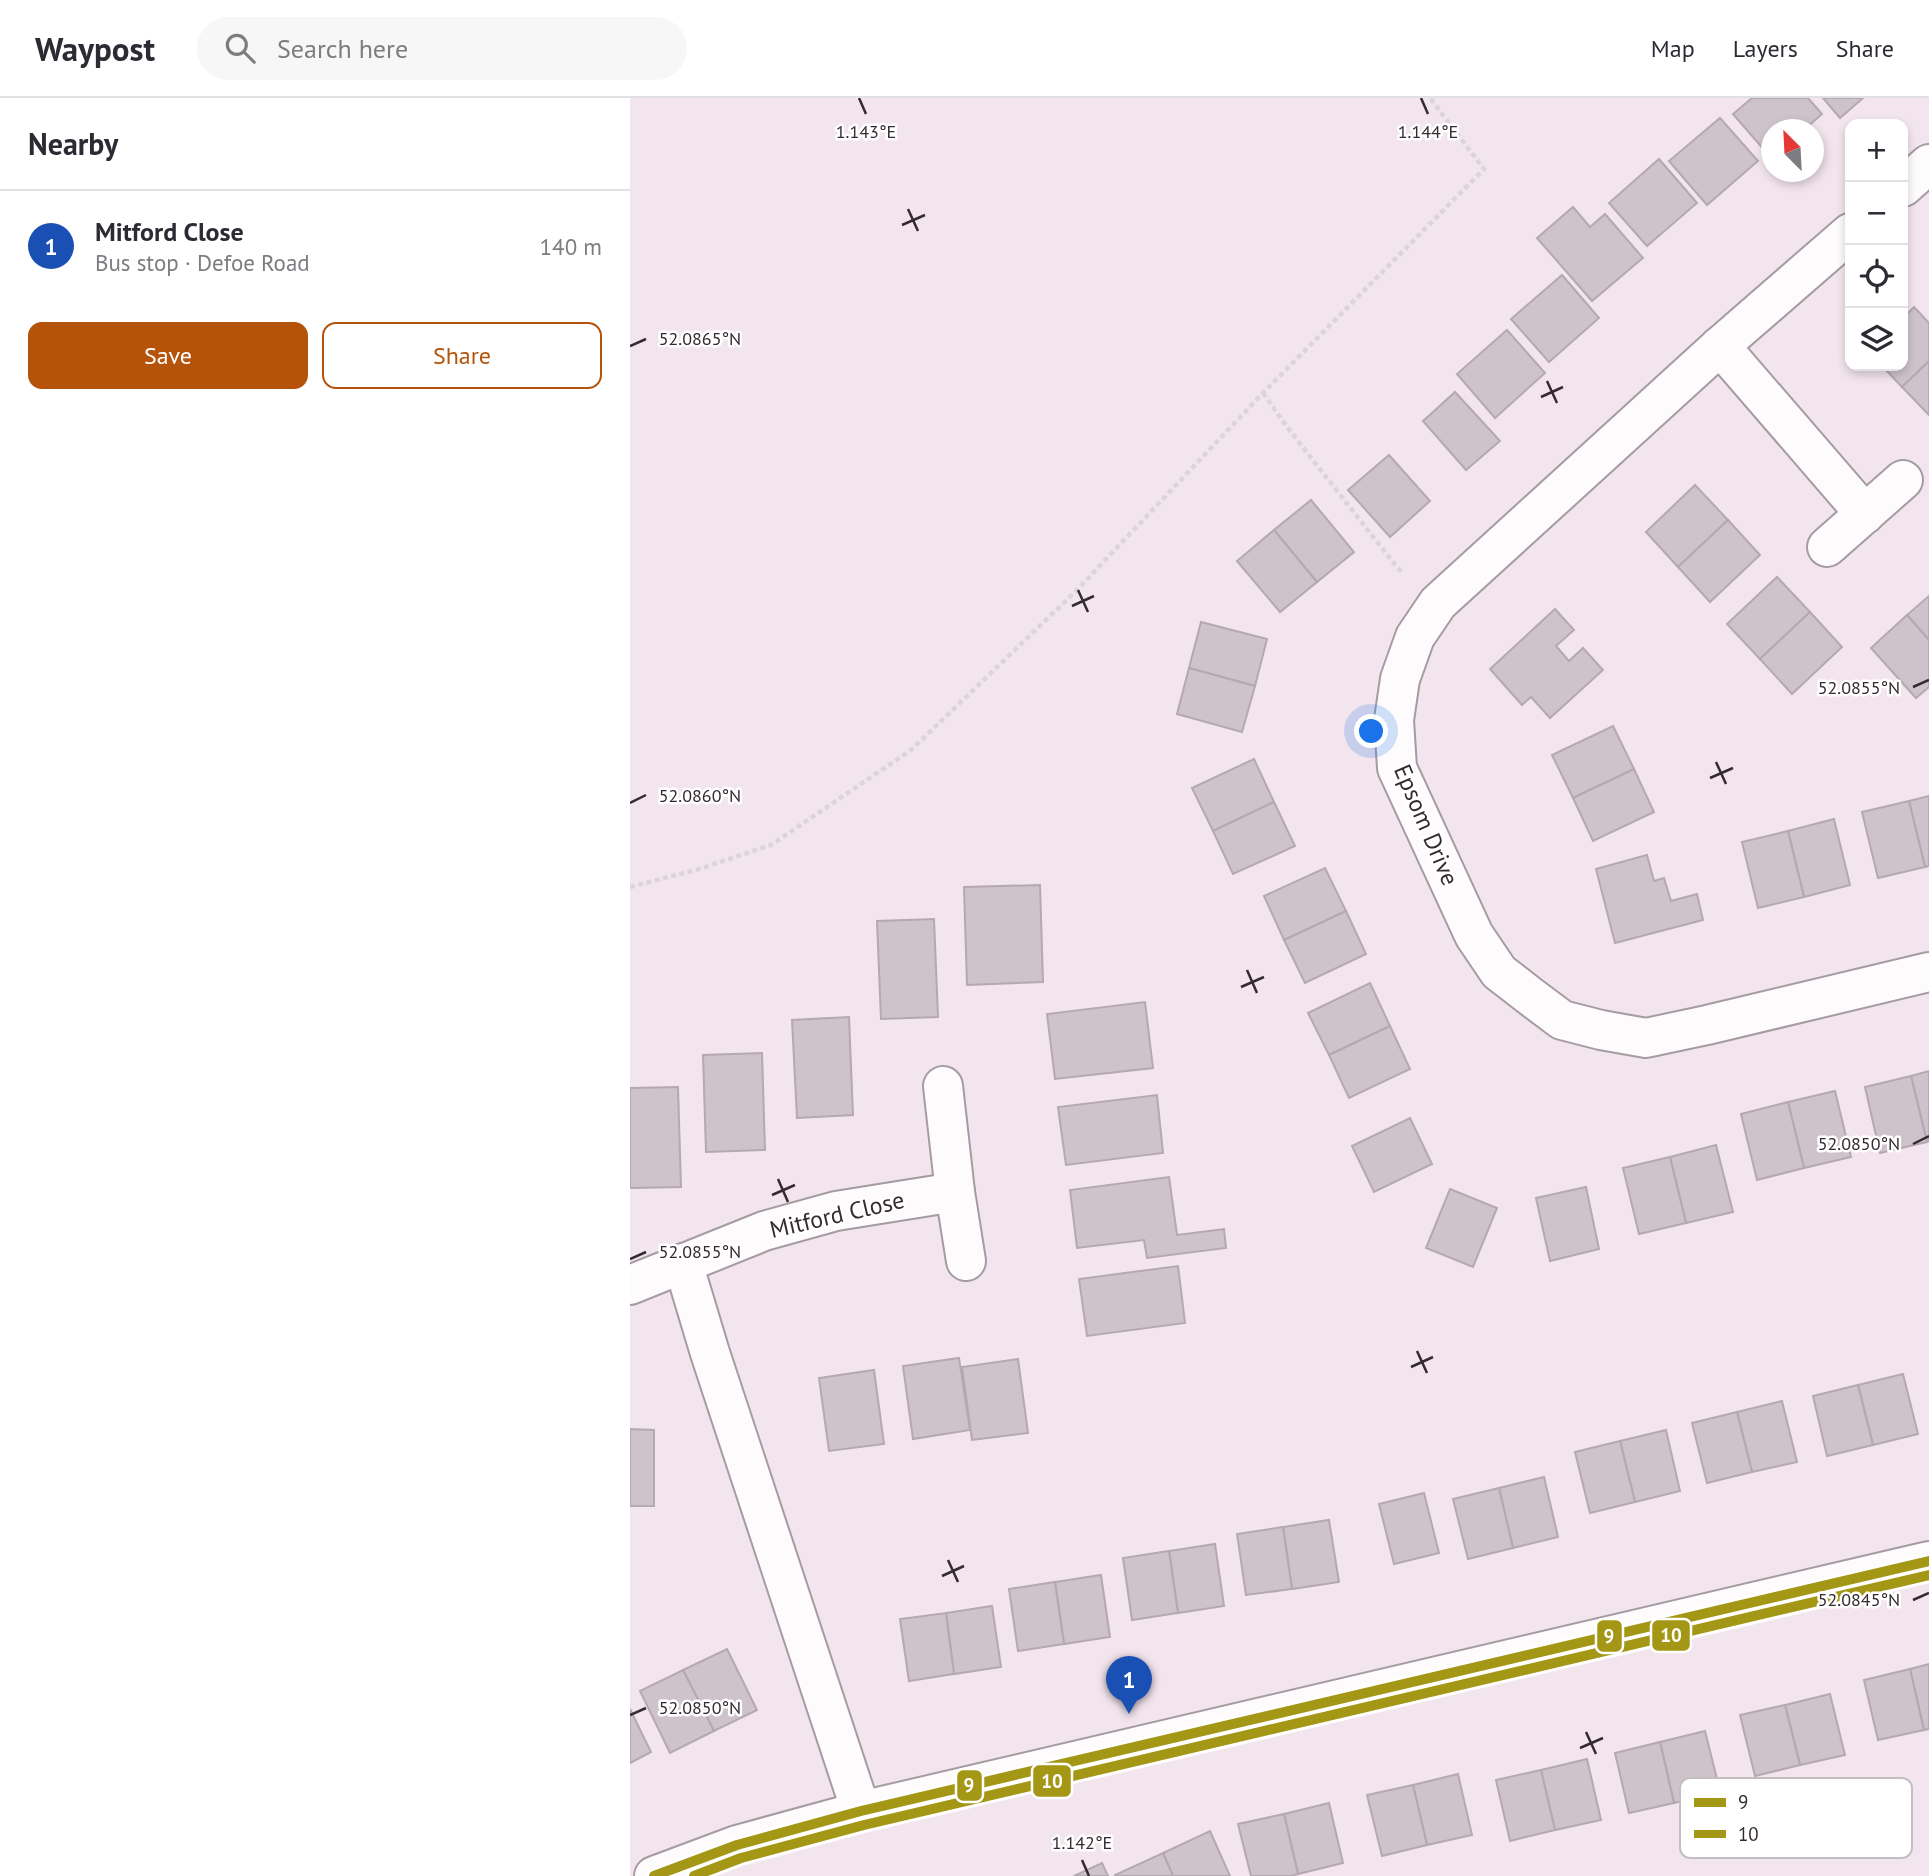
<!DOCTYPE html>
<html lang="en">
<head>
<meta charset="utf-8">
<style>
  body { margin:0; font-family:"PT Sans",sans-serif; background:#f7f7f7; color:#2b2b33 }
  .controls { position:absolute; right:21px; top:21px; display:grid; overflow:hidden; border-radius:14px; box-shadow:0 4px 10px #0003 }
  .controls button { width:63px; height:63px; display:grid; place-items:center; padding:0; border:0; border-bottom:2px solid #e1e1e2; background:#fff; color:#2b2b33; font:35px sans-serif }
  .compass { position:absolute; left:1131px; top:21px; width:63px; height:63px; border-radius:50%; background:#fff; box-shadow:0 4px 10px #0003; rotate:336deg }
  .you { position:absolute; left:742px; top:634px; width:24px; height:24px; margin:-18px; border:5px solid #fff; border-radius:50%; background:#1a73e8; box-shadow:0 0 0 10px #1a73e833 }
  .badge { display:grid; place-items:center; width:46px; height:46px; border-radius:50%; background:#b45309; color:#fff; font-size:23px; font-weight:700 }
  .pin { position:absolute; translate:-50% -58px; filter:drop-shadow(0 2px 4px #0008) }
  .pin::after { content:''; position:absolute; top:37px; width:24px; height:21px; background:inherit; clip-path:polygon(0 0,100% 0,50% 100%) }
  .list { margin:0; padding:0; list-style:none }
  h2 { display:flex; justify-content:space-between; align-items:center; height:91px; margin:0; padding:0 28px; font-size:30px }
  h2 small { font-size:23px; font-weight:400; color:#7c7c81 }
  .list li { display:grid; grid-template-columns:46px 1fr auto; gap:21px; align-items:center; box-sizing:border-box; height:112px; padding:0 28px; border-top:2px solid #e1e1e2 }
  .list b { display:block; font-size:26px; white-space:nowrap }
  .list p { margin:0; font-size:23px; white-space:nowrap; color:#7c7c81 }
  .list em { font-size:23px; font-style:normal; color:#7c7c81 }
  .actions { display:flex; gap:14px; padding:21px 28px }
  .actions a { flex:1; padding:16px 0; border:2px solid #b45309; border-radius:14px; text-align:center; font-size:24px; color:#b45309 }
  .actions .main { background:#b45309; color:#fff }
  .icon { flex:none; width:38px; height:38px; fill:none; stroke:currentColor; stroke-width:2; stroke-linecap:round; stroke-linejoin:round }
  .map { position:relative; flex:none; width:1299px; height:1778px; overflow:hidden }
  header { display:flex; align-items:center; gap:42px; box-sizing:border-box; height:98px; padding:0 35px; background:#fff; border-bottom:2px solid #e1e1e2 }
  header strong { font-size:33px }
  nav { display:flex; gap:38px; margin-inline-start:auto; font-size:24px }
  .search { width:490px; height:63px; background:#f7f7f7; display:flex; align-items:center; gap:18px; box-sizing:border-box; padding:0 24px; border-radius:38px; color:#7c7c81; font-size:26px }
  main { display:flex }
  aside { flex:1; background:#fff }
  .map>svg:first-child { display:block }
</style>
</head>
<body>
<header>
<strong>Waypost</strong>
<div class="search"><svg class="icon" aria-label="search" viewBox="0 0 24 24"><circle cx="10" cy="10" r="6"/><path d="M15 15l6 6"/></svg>Search here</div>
<nav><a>Map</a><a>Layers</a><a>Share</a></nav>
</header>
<main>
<aside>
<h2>Nearby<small></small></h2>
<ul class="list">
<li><span class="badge" style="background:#1a4fb4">1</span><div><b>Mitford Close</b><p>Bus stop · Defoe Road</p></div><em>140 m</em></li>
</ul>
<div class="actions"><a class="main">Save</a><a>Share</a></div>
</aside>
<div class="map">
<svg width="1299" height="1778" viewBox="0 0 1299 1778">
  <rect width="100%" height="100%" fill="#f3e5ee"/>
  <g fill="#cfc3cb" stroke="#b4a9b0" stroke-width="2">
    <path d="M 1122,0 L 1178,0 L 1192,16 L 1174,32 L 1142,32 L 1141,60 L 1103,16 Z"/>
    <path d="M 1193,0 L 1233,0 L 1210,20 Z"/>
    <path d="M 1090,20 L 1128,63 L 1077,107 L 1039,63 Z"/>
    <path d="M 1029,61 L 1067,105 L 1017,148 L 979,105 Z"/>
    <path d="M 943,109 L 960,129 L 975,116 L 1013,160 L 962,203 L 907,140 Z"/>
    <path d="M 932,177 L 969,220 L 919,264 L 881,221 Z"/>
    <path d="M 1284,209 L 1299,225 L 1299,263 L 1272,289 L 1252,268 L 1273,268 L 1273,220 Z"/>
    <path d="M 877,232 L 915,275 L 865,320 L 827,276 Z"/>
    <path d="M 1299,263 L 1299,317 L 1272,289 Z"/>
    <path d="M 825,294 L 870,343 L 836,372 L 793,323 Z"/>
    <path d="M 759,357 L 800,403 L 760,439 L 718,392 Z"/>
    <path d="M 1065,387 L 1098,422 L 1048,469 L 1016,434 Z"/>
    <path d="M 681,402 L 724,454 L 687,484 L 644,432 Z"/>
    <path d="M 1098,422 L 1130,457 L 1080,504 L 1048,469 Z"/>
    <path d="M 644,432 L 687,484 L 650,514 L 607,463 Z"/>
    <path d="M 1147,479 L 1180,514 L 1130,561 L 1097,526 Z"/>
    <path d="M 1299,498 L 1299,542 L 1277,517 Z"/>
    <path d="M 925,511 L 944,532 L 926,548 L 939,563 L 953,550 L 973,572 L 920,620 L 901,599 L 892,607 L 860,571 Z"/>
    <path d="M 1180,514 L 1212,549 L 1162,596 L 1130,561 Z"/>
    <path d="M 1277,517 L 1299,542 L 1299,589 L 1286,600 L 1241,550 Z"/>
    <path d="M 571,524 L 637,541 L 625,588 L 559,570 Z"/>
    <path d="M 559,570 L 625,588 L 612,634 L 547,616 Z"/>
    <path d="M 983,628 L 1004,671 L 943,700 L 922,657 Z"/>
    <path d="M 624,661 L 644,704 L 583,733 L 562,690 Z"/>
    <path d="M 1004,671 L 1024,714 L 963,743 L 943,700 Z"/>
    <path d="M 1299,698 L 1299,768 L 1295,769 L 1279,703 Z"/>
    <path d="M 1279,703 L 1295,769 L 1248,780 L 1232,714 Z"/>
    <path d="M 644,704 L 665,748 L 603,776 L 583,733 Z"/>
    <path d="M 1204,721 L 1220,787 L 1174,799 L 1158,733 Z"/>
    <path d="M 1158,733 L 1174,799 L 1128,810 L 1112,744 Z"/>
    <path d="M 1017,757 L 1024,783 L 1034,780 L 1041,803 L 1067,796 L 1073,822 L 985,845 L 966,771 Z"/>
    <path d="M 695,770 L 716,813 L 654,842 L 634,798 Z"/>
    <path d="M 410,787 L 413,884 L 337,887 L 334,789 Z"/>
    <path d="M 716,813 L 736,856 L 675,885 L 654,842 Z"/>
    <path d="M 304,821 L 308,919 L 251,921 L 247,823 Z"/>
    <path d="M 740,885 L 760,928 L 699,957 L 678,915 Z"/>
    <path d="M 515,904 L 523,970 L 425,981 L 417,916 Z"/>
    <path d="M 219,919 L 223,1017 L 167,1020 L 162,922 Z"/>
    <path d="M 760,928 L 780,971 L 719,1000 L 699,957 Z"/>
    <path d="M 132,955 L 135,1052 L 76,1054 L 73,957 Z"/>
    <path d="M 1299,973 L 1299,1043 L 1297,1044 L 1281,978 Z"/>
    <path d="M 1281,978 L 1297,1044 L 1250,1055 L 1235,989 Z"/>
    <path d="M 48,989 L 51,1089 L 0,1090 L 0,990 Z"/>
    <path d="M 1205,993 L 1221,1059 L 1174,1070 L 1158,1004 Z"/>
    <path d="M 527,997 L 533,1055 L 436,1067 L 428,1009 Z"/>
    <path d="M 1158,1004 L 1174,1070 L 1127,1082 L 1111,1016 Z"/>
    <path d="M 780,1020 L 802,1066 L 744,1094 L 722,1048 Z"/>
    <path d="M 1086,1047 L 1103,1114 L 1056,1125 L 1040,1059 Z"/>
    <path d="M 1040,1059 L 1056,1125 L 1009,1136 L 993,1070 Z"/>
    <path d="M 539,1079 L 547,1137 L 594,1131 L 596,1150 L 517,1160 L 514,1142 L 447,1150 L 440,1092 Z"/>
    <path d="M 956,1089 L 969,1151 L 920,1163 L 906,1100 Z"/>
    <path d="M 820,1091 L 867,1110 L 843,1169 L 796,1150 Z"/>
    <path d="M 548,1168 L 555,1225 L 457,1238 L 449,1181 Z"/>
    <path d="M 329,1260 L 340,1332 L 283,1341 L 273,1268 Z"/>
    <path d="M 388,1261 L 398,1335 L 342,1342 L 332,1269 Z"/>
    <path d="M 244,1272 L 254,1346 L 199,1353 L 189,1280 Z"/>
    <path d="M 1273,1276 L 1288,1336 L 1243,1347 L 1228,1287 Z"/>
    <path d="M 1228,1287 L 1243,1347 L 1197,1358 L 1183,1298 Z"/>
    <path d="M 1152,1303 L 1167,1364 L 1122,1374 L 1107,1314 Z"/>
    <path d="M 1107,1314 L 1122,1374 L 1077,1385 L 1062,1325 Z"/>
    <path d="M 0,1331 L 24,1332 L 24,1408 L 0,1408 Z"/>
    <path d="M 1036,1332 L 1050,1393 L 1005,1404 L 990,1343 Z"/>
    <path d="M 990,1343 L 1005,1404 L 960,1415 L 945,1354 Z"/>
    <path d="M 914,1379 L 928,1439 L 883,1450 L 869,1390 Z"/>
    <path d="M 869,1390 L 883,1450 L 838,1461 L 823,1401 Z"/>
    <path d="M 794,1395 L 809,1455 L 764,1466 L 749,1406 Z"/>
    <path d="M 699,1422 L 709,1484 L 662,1491 L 653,1429 Z"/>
    <path d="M 653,1429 L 662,1491 L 616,1497 L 607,1436 Z"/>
    <path d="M 585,1446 L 594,1508 L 548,1515 L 539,1453 Z"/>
    <path d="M 539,1453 L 548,1515 L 502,1522 L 493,1460 Z"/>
    <path d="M 471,1477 L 480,1539 L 434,1546 L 425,1484 Z"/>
    <path d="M 425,1484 L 434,1546 L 388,1553 L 379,1491 Z"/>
    <path d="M 362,1508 L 371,1569 L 324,1576 L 316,1515 Z"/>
    <path d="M 316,1515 L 324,1576 L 279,1583 L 270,1521 Z"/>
    <path d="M 97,1551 L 127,1612 L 84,1633 L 53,1572 Z"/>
    <path d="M 1299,1566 L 1299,1631 L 1294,1632 L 1280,1571 Z"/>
    <path d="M 1280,1571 L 1294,1632 L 1248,1642 L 1234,1582 Z"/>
    <path d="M 53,1572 L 84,1633 L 40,1655 L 10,1593 Z"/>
    <path d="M 1200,1596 L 1215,1657 L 1170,1667 L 1155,1607 Z"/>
    <path d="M 1155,1607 L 1170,1667 L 1125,1678 L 1110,1617 Z"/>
    <path d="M 0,1611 L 21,1654 L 0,1665 Z"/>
    <path d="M 1075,1633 L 1090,1693 L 1044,1705 L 1030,1644 Z"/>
    <path d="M 1030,1644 L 1044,1705 L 999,1715 L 985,1655 Z"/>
    <path d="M 957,1661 L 971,1722 L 925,1732 L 911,1672 Z"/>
    <path d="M 911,1672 L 925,1732 L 880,1743 L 866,1682 Z"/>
    <path d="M 828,1676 L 842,1737 L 797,1747 L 783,1687 Z"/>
    <path d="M 783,1687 L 797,1747 L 752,1758 L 737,1697 Z"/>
    <path d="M 699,1705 L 713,1765 L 668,1776 L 654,1716 Z"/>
    <path d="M 654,1716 L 668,1776 L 661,1778 L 621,1778 L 608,1726 Z"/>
    <path d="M 580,1733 L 600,1778 L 543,1778 L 533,1755 Z"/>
    <path d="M 533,1755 L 543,1778 L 486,1778 L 485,1777 Z"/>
    <path d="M 472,1765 L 478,1778 L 444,1778 Z"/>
  </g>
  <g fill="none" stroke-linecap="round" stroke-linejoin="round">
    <g stroke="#a59ba2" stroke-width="42">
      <g id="minor">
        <path d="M 1273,89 L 1299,66"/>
        <path d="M 1220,135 L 1090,248 L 808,505 L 785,539 L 770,581 L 764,622 L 767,670 L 844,837 L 869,874 L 900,898 L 932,922 L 971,932 L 1016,940 L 1077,927 L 1299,874"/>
        <path d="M 1090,248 L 1235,416"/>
        <path d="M 1197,449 L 1273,382"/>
        <path d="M 313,988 L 325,1094 L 336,1163"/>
        <path d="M 53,1165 L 80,1255 L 231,1713"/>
        <path d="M 0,1187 L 134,1133 L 206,1113 L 325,1094"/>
        <path d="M 24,1778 L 107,1747 L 231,1713 L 1299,1463"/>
      </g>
    </g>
    <g stroke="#dad5d8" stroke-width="4.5" stroke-dasharray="5 3.5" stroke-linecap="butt">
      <path d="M 633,295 L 657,329 L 766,468 L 773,475"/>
      <path d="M 0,789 L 69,771 L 141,747 L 281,652 L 446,493 L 633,295 L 854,71 L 800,0"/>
    </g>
    <use href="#minor" stroke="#fdfbfc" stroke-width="38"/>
    <g stroke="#fff" stroke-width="16">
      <path id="bus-1" d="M 24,1778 L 107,1747 L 231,1713 L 1299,1463"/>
    </g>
    <g stroke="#fff" stroke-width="16">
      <path id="bus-2" d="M 64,1778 L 111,1760 L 234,1727 L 1299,1477"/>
    </g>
    <use href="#bus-1" stroke="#a49716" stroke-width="10"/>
    <use href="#bus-2" stroke="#a49716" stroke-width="10"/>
  </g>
  <path fill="none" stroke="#342a30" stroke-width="2.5" d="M 229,0 L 236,16M 791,0 L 798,16M 278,111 L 288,133M 272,127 L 295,117M 0,248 L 16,241M 917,283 L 927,305M 911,299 L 933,289M 448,492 L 458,514M 442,508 L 464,498M 1283,589 L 1299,582M 1086,664 L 1096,686M 1080,680 L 1103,670M 0,705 L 16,697M 617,872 L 627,895M 611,889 L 634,879M 1283,1046 L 1299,1038M 148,1081 L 158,1104M 142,1097 L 165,1087M 0,1161 L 16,1154M 787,1253 L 797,1275M 781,1269 L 803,1259M 318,1462 L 328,1484M 312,1478 L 334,1468M 1283,1502 L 1299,1495M 0,1617 L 16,1610M 956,1634 L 966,1656M 950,1650 L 973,1640M 452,1762 L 459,1778"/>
  <g text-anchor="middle" stroke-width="5" stroke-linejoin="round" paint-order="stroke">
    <g font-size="24" fill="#342a30" stroke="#fff">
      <text transform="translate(796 727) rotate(67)" y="8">Epsom Drive</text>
      <text transform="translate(207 1117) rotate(-13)" y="8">Mitford Close</text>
    </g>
  </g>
  <rect x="1050" y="1680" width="232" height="80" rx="10" fill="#fff" stroke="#c2bfc1" stroke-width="2"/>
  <rect x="1064" y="1700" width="32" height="9" fill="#a49716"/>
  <rect x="1064" y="1732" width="32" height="8" fill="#a49716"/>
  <g font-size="19" fill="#342a30">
    <text x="1108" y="1711">9</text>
    <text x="1108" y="1743">10</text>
  </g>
  <g font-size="18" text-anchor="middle" fill="#342a30" stroke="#fff" stroke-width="5" stroke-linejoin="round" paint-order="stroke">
    <text x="236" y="40">1.143°E</text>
    <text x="798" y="40">1.144°E</text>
    <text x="70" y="247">52.0865°N</text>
    <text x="1229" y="596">52.0855°N</text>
    <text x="70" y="704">52.0860°N</text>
    <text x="1229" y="1052">52.0850°N</text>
    <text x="70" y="1160">52.0855°N</text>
    <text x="1229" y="1508">52.0845°N</text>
    <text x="70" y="1616">52.0850°N</text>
    <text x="452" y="1751">1.142°E</text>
  </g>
  <g stroke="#fff" stroke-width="2.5">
    <rect x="1021" y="1521" width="40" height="33" rx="7" fill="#a49716"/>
    <rect x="966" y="1521" width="27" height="34" rx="7" fill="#a49716"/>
    <rect x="402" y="1666" width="40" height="34" rx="7" fill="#a49716"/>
    <rect x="326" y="1671" width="27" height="33" rx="7" fill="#a49716"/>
  </g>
  <g font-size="19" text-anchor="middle" font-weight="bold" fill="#fff">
    <text x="1041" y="1544">10</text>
    <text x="979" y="1545">9</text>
    <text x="422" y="1690">10</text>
    <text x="339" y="1694">9</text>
  </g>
</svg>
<div class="controls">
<button>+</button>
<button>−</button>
<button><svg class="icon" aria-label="locate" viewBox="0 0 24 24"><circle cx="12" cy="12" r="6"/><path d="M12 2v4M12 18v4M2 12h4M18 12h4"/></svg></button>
<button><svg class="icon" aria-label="layers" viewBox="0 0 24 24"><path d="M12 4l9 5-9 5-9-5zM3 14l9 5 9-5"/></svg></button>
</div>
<svg class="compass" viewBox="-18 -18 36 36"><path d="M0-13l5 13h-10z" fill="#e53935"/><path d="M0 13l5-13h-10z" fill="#7c7c81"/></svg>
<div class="you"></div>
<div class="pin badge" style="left:499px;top:1616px;background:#1a4fb4">1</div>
</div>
</main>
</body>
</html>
